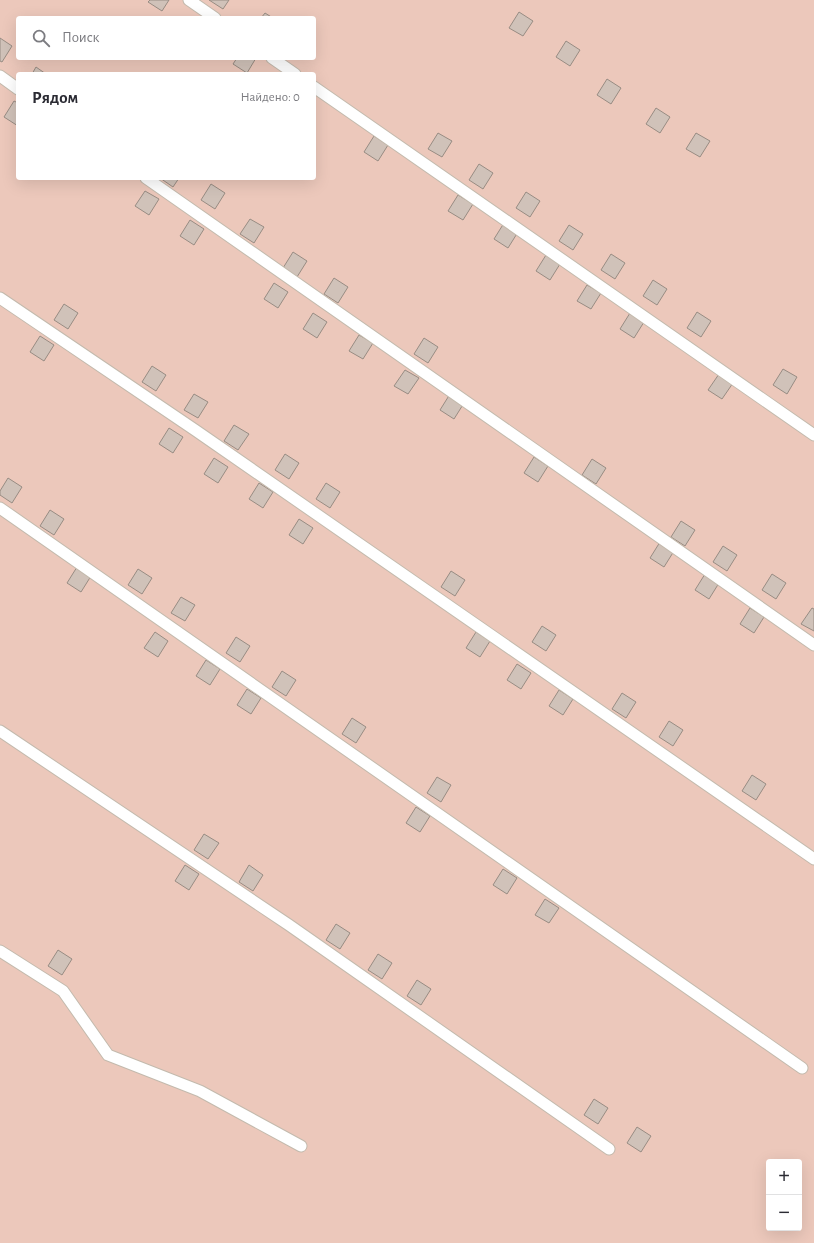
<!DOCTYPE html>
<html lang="ru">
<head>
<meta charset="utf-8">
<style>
  body { margin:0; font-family:"Alegreya Sans",sans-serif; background:#f7f7f7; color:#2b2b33 }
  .controls { position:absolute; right:12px; bottom:12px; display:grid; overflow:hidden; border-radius:4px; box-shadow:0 4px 16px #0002 }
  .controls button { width:36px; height:36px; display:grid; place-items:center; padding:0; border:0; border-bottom:1px solid #e1e1e2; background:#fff; color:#2b2b33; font:20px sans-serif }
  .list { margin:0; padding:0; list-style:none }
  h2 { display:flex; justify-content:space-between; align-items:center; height:52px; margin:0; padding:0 16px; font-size:17px }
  h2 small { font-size:13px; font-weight:400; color:#7c7c81 }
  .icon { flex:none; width:22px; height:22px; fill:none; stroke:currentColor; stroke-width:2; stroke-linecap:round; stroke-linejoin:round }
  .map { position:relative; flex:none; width:814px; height:1243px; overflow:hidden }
  .search { position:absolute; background:#fff; box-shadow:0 4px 16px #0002; left:16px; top:16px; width:300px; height:44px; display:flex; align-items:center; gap:10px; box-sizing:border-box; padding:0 14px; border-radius:4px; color:#7c7c81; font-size:15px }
  .panel { position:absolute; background:#fff; box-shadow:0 4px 16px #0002; left:16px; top:72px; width:300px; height:108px; border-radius:4px }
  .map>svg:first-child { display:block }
</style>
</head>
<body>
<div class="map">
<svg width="814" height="1243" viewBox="0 0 814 1243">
  <rect width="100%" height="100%" fill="#fbf2e5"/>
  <path fill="#ecc8bb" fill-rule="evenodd" d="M 0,0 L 814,0 L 814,1243 L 0,1243 ZM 18,18 L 314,18 L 314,58 L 18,58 ZM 18,74 L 314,74 L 314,178 L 18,178 ZM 769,1162 L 799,1162 L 799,1228 L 769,1228 Z"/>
  <g fill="#d0c2b9" stroke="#988c83">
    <path d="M 150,0 L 169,0 L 162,11 L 148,2 Z"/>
    <path d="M 209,0 L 229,0 L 223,9 Z"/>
    <path d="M 519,12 L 533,21 L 523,36 L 509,28 Z"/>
    <path d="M 265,13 L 273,18 L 261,18 Z"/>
    <path d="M 0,38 L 12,46 L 2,62 L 0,61 Z"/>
    <path d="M 566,41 L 580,50 L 570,66 L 556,57 Z"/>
    <path d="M 237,58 L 256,58 L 247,73 L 233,64 Z"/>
    <path d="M 36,67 L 46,74 L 32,74 Z"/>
    <path d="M 607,79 L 621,88 L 611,104 L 597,95 Z"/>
    <path d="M 14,101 L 18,103 L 18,126 L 4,117 Z"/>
    <path d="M 656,108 L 670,117 L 660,133 L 646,124 Z"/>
    <path d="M 438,133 L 452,141 L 442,157 L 428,149 Z"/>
    <path d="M 696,133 L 710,141 L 700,157 L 686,149 Z"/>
    <path d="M 374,136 L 388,145 L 378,161 L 364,152 Z"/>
    <path d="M 479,164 L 493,173 L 483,189 L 469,180 Z"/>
    <path d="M 160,178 L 179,178 L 173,187 Z"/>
    <path d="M 211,184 L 225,193 L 215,209 L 201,200 Z"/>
    <path d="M 145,191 L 159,199 L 149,215 L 135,206 Z"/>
    <path d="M 526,192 L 540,201 L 530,217 L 516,208 Z"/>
    <path d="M 458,195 L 473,204 L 463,220 L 448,211 Z"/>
    <path d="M 250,219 L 264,227 L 254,243 L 240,234 Z"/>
    <path d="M 190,220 L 204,229 L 194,245 L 180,236 Z"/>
    <path d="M 504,223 L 518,232 L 508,248 L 494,239 Z"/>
    <path d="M 569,225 L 583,234 L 573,250 L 559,241 Z"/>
    <path d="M 293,252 L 307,261 L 297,277 L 283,268 Z"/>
    <path d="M 611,254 L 625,263 L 615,279 L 601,270 Z"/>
    <path d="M 546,255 L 560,264 L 550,280 L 536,271 Z"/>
    <path d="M 334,278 L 348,287 L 338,303 L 324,294 Z"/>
    <path d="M 653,280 L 667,289 L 657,305 L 643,296 Z"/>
    <path d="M 274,283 L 288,292 L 278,308 L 264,299 Z"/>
    <path d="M 587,285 L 601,293 L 591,309 L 577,301 Z"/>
    <path d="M 64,304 L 78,313 L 68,329 L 54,320 Z"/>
    <path d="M 697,312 L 711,321 L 701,337 L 687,328 Z"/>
    <path d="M 313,313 L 327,322 L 317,338 L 303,329 Z"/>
    <path d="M 630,313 L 644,322 L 634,338 L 620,329 Z"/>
    <path d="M 359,335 L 373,343 L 363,359 L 349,351 Z"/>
    <path d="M 40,336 L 54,345 L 44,361 L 30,352 Z"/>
    <path d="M 424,338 L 438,347 L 428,363 L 414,354 Z"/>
    <path d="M 152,366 L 166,375 L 156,391 L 142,382 Z"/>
    <path d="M 783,369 L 797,377 L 787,394 L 773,385 Z"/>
    <path d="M 405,370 L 419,378 L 408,394 L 394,386 Z"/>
    <path d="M 719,374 L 733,383 L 722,399 L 708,390 Z"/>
    <path d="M 194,394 L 208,402 L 198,418 L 184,410 Z"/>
    <path d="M 450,394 L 464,403 L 454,419 L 440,410 Z"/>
    <path d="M 234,425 L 249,434 L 238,450 L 224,441 Z"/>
    <path d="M 169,428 L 183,437 L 173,453 L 159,444 Z"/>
    <path d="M 285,454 L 299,463 L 289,479 L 275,470 Z"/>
    <path d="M 534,457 L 548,466 L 538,482 L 524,473 Z"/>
    <path d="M 214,458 L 228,467 L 218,483 L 204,474 Z"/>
    <path d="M 592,459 L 606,468 L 596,484 L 582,475 Z"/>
    <path d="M 8,478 L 22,487 L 12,503 L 0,495 L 0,491 Z"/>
    <path d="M 259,483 L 273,492 L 263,508 L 249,499 Z"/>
    <path d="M 326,483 L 340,492 L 330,508 L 316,499 Z"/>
    <path d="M 50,510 L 64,519 L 54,535 L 40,526 Z"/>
    <path d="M 299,519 L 313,528 L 303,544 L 289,535 Z"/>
    <path d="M 681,521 L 695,530 L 685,546 L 671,537 Z"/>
    <path d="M 660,542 L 674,551 L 664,567 L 650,558 Z"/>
    <path d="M 723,546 L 737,555 L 727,571 L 713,562 Z"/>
    <path d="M 77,567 L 91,576 L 81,592 L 67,583 Z"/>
    <path d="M 138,569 L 152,578 L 142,594 L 128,585 Z"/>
    <path d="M 451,571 L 465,580 L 455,596 L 441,587 Z"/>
    <path d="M 705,574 L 719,583 L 709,599 L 695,590 Z"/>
    <path d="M 772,574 L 786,583 L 776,599 L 762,590 Z"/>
    <path d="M 181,597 L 195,605 L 185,621 L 171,613 Z"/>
    <path d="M 750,608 L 764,617 L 754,633 L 740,624 Z"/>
    <path d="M 812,608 L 814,609 L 814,631 L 801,624 Z"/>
    <path d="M 542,626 L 556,635 L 546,651 L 532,642 Z"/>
    <path d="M 155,632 L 168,641 L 158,657 L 144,648 Z"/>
    <path d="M 476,632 L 490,641 L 480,657 L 466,648 Z"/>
    <path d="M 236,637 L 250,646 L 240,662 L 226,653 Z"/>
    <path d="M 206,660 L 220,669 L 210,685 L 196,676 Z"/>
    <path d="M 517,664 L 531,673 L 521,689 L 507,680 Z"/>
    <path d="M 282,671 L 296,680 L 286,696 L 272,687 Z"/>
    <path d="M 247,689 L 261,698 L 251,714 L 237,705 Z"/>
    <path d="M 559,690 L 573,699 L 563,715 L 549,706 Z"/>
    <path d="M 622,693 L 636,702 L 626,718 L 612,709 Z"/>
    <path d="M 352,718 L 366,727 L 356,743 L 342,734 Z"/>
    <path d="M 669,721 L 683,730 L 673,746 L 659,737 Z"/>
    <path d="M 752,775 L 766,784 L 756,800 L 742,791 Z"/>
    <path d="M 437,777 L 451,785 L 441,802 L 427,793 Z"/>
    <path d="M 416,807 L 430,816 L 420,832 L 406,823 Z"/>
    <path d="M 204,834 L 219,843 L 208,859 L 194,850 Z"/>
    <path d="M 185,865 L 199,874 L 189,890 L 175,881 Z"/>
    <path d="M 249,865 L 263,875 L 253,891 L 239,882 Z"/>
    <path d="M 503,869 L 517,878 L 507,894 L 493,885 Z"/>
    <path d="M 545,899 L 559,908 L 549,923 L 535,915 Z"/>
    <path d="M 336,924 L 350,933 L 340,949 L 326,940 Z"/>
    <path d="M 58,950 L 72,959 L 62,975 L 48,966 Z"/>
    <path d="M 378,954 L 392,963 L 382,979 L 368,970 Z"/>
    <path d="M 417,980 L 431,989 L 421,1005 L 407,996 Z"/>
    <path d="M 594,1099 L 608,1108 L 598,1124 L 584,1115 Z"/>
    <path d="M 637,1127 L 651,1136 L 641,1152 L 627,1143 Z"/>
  </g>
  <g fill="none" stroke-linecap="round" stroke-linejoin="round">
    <g stroke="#c3baad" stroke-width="13">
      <g id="lane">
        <path d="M 189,0 L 215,18"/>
        <path d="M 272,58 L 295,74"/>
        <path d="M 0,76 L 18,89"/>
        <path d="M 314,87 L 814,435"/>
        <path d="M 146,178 L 814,645"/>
        <path d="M 0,298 L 195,430 L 814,859"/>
        <path d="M 0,508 L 802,1068"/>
        <path d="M 0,731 L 289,925 L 609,1149"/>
        <path d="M 0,951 L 63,991 L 108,1055 L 200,1091 L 301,1146"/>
      </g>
    </g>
    <use href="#lane" stroke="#fff" stroke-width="11"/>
  </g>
</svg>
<div class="controls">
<button>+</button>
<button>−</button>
</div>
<div class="search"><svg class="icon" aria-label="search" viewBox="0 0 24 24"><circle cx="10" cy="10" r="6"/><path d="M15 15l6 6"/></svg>Поиск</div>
<section class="panel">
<h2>Рядом<small>Найдено: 0</small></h2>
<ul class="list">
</ul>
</section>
</div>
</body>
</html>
